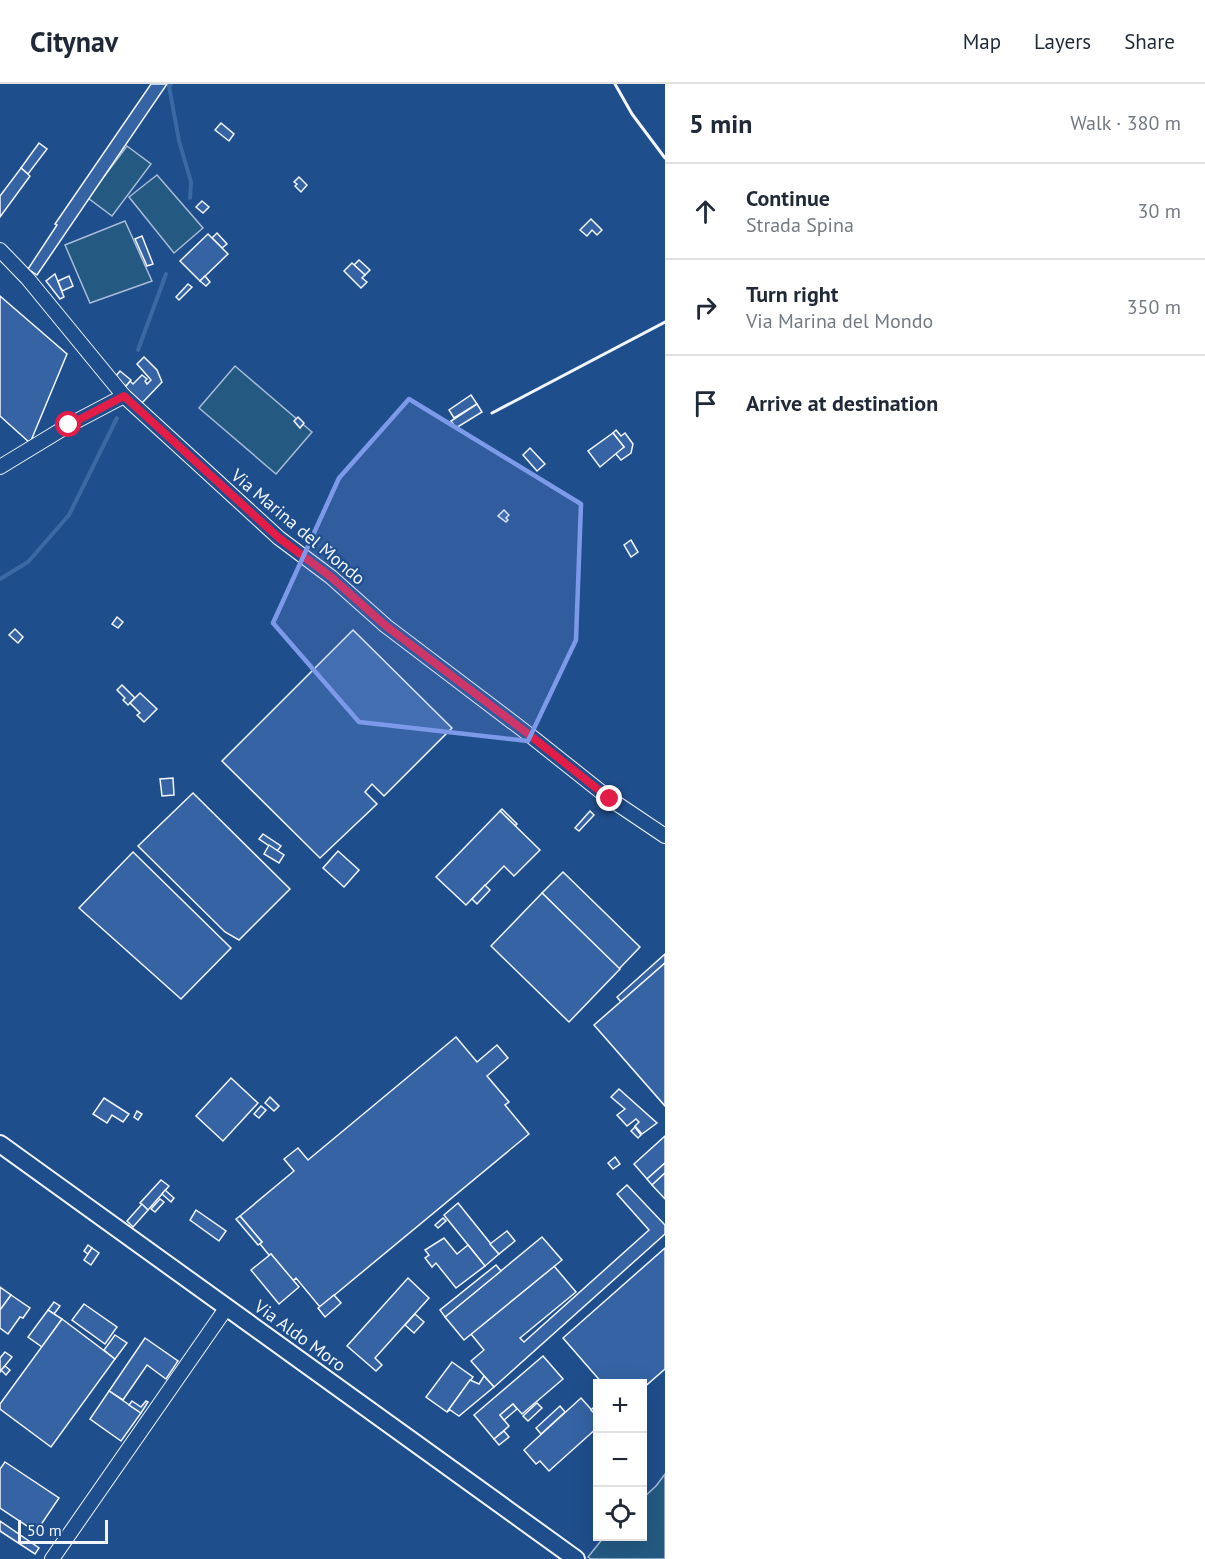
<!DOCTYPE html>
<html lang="en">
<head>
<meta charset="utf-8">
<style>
  body { margin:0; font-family:"PT Sans",sans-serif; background:#f2f2f3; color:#1f2937 }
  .controls { position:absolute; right:18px; bottom:18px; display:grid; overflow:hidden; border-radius:0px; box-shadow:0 6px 24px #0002 }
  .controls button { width:54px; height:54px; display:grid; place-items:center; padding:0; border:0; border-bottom:2px solid #e0e1e3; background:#fff; color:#1f2937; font:30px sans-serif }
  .scale { position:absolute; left:18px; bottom:15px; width:90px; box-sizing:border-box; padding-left:6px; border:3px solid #f2f6ff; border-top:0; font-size:16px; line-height:21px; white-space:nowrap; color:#f2f6ff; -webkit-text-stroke:4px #1f4e8c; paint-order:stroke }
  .stop { position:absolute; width:18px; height:18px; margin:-14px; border:4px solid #e11d48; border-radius:50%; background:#fff }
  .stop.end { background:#e11d48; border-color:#fff; box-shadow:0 2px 6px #0008 }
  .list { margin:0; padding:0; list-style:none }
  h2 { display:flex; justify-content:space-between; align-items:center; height:78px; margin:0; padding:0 24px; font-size:26px }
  h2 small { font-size:20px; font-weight:400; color:#747a83 }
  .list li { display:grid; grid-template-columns:39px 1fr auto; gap:18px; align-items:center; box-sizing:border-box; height:96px; padding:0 24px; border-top:2px solid #e0e1e3 }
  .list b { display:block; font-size:22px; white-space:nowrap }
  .list p { margin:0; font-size:20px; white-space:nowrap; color:#747a83 }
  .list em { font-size:20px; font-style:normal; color:#747a83 }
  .icon { flex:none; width:33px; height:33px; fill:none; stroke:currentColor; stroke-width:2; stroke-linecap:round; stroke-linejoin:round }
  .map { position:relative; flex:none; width:665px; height:1475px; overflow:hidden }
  header { display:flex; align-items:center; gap:36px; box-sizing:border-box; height:84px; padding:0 30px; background:#fff; border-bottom:2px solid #e0e1e3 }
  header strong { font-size:28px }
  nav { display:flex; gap:33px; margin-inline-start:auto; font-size:21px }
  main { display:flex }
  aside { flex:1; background:#fff }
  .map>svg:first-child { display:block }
</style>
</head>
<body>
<header>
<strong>Citynav</strong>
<nav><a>Map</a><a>Layers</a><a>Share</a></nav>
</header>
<main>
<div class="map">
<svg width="665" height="1475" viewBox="0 0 665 1475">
  <rect width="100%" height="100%" fill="#1f4e8c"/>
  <g fill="#245a82" stroke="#a8bbd7" stroke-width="1.5">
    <path d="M 127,62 L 151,80 L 112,132 L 88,114 Z"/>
    <path d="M 157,91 L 203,144 L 174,169 L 129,113 Z"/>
    <path d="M 125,137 L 152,197 L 90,219 L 65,161 Z"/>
    <path d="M 235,282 L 312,348 L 276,390 L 199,324 Z"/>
    <path d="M 665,1390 L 665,1475 L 591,1475 L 588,1473 L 604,1453 L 642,1452 L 643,1414 L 656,1402 Z"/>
  </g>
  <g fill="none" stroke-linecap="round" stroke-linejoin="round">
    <g stroke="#3b69a3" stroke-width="4">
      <path d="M 171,0 L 169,2 L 179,57 L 191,98 L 190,114"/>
      <path d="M 138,266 L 166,190"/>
      <path d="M 0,495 L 28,478 L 69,431 L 117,334"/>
    </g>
  </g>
  <g fill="#3563a3" stroke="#f2f6ff" stroke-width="1.5">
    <path d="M 151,0 L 167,0 L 37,191 L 28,185 L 57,141 L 55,140 Z"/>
    <path d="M 221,39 L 234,50 L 229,57 L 215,46 Z"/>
    <path d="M 39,59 L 47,65 L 28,90 L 21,84 Z"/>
    <path d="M 21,84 L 30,92 L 0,133 L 0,112 Z"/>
    <path d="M 299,93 L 307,101 L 301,108 L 295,102 L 297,100 L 294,98 Z"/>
    <path d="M 202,117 L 209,123 L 203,129 L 196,123 Z"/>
    <path d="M 591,135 L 602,146 L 597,151 L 592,146 L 587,152 L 580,146 Z"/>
    <path d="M 217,149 L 227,160 L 222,164 L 212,154 Z"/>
    <path d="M 208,150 L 228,170 L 200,197 L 180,177 Z"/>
    <path d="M 142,152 L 153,180 L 147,182 L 135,155 Z"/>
    <path d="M 359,176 L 370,186 L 365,191 L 354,181 Z"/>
    <path d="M 352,179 L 365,191 L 362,194 L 367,198 L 361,204 L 344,187 Z"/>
    <path d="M 55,190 L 64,213 L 60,215 L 46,197 Z"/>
    <path d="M 69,192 L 73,202 L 62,207 L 58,197 Z"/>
    <path d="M 205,192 L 210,198 L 206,202 L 200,197 Z"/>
    <path d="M 188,200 L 192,203 L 179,216 L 176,213 Z"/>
    <path d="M 0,212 L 67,270 L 30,359 L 0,332 Z"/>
    <path d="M 144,273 L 157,286 L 162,298 L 142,319 L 125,303 L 130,297 L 133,300 L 142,291 L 147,295 L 145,297 L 147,300 L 151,296 L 137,280 Z"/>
    <path d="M 120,287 L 131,296 L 126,302 L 115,293 Z"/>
    <path d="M 471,311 L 477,320 L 454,334 L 449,326 Z"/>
    <path d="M 477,320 L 482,328 L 456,344 L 451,337 Z"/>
    <path d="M 298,333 L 304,339 L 300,344 L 294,337 Z"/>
    <path d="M 616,346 L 621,352 L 625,349 L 633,360 L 631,369 L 621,376 L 615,369 L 624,363 L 613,349 Z"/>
    <path d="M 613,349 L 624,363 L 600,383 L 588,367 Z"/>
    <path d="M 530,364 L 545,380 L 537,387 L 523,371 Z"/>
    <path d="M 504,426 L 509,431 L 506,434 L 508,436 L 506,438 L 498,432 Z"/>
    <path d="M 631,456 L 638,468 L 631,473 L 624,461 Z"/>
    <path d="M 326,459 L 332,464 L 329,468 L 323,463 Z"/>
    <path d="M 117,533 L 123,538 L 118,544 L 112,540 Z"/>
    <path d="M 15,545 L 23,553 L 18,559 L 9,551 Z"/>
    <path d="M 353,546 L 452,644 L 384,712 L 372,700 L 365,708 L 377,720 L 320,774 L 222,677 Z"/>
    <path d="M 122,601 L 135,614 L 128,621 L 123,616 L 125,614 L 117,606 Z"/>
    <path d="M 140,609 L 157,625 L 144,638 L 137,631 L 140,629 L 130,619 Z"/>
    <path d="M 173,694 L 174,711 L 162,712 L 160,695 Z"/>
    <path d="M 193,709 L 290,805 L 239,856 L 225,848 L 138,762 Z"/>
    <path d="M 502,725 L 517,740 L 515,742 L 500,727 Z"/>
    <path d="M 500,727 L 540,766 L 514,792 L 504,782 L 466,821 L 436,793 Z"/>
    <path d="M 590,727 L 594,731 L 579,747 L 575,744 Z"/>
    <path d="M 263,750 L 281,762 L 277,767 L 259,755 Z"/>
    <path d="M 269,761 L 284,771 L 279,779 L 264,770 Z"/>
    <path d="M 338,767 L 359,786 L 344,803 L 323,784 Z"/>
    <path d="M 133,768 L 231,864 L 181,915 L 79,824 Z"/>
    <path d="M 563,788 L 640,863 L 619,885 L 542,809 Z"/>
    <path d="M 485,801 L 490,806 L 477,820 L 472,815 Z"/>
    <path d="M 542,809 L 620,885 L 569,938 L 491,862 Z"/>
    <path d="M 665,870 L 665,879 L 621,918 L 617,913 Z"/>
    <path d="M 665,879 L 665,1022 L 594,941 Z"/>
    <path d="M 456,953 L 477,978 L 497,961 L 508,974 L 487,992 L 509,1018 L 505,1021 L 529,1050 L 320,1223 L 296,1194 L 293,1197 L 271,1170 L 269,1171 L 260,1160 L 262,1158 L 240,1132 L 294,1087 L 284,1075 L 298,1064 L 308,1076 Z"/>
    <path d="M 231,994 L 258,1019 L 223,1057 L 196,1032 Z"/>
    <path d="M 619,1005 L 657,1039 L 642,1050 L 635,1042 L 639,1038 L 636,1035 L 627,1042 L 617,1031 L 625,1025 L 611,1013 Z"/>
    <path d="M 270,1013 L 279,1022 L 274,1027 L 265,1019 Z"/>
    <path d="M 104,1014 L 129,1030 L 123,1038 L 112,1031 L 107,1039 L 93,1030 Z"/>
    <path d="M 261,1022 L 266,1026 L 259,1034 L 254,1030 Z"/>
    <path d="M 137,1027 L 142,1030 L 138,1036 L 134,1033 Z"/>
    <path d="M 635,1043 L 641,1051 L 638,1054 L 631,1047 Z"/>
    <path d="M 665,1052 L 665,1079 L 647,1095 L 634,1080 Z"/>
    <path d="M 615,1073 L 620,1080 L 613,1085 L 608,1079 Z"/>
    <path d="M 665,1079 L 665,1089 L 652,1101 L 647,1095 Z"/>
    <path d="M 665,1089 L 665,1115 L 652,1101 Z"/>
    <path d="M 161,1096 L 169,1102 L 148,1126 L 140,1119 Z"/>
    <path d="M 627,1101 L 665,1141 L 665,1150 L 494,1303 L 471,1277 L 484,1266 L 471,1250 L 554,1182 L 576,1208 L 520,1254 L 524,1258 L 649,1146 L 617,1110 Z"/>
    <path d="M 165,1106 L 174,1114 L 171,1118 L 162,1110 Z"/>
    <path d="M 160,1115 L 164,1118 L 155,1128 L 151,1125 Z"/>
    <path d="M 458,1119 L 499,1170 L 485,1182 L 444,1131 Z"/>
    <path d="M 142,1120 L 148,1126 L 133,1143 L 127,1137 Z"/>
    <path d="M 196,1126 L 226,1147 L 219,1157 L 190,1136 Z"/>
    <path d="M 240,1132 L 262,1158 L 258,1161 L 236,1135 Z"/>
    <path d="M 443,1134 L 446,1137 L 438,1144 L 435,1141 Z"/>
    <path d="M 507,1147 L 515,1157 L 499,1170 L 490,1160 Z"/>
    <path d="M 542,1153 L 562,1176 L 464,1256 L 445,1233 Z"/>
    <path d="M 444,1154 L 457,1170 L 468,1161 L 485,1182 L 456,1204 L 436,1179 L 432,1183 L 425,1174 L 429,1171 L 425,1166 Z"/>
    <path d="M 88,1161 L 92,1164 L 88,1170 L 84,1167 Z"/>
    <path d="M 92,1164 L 99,1169 L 91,1181 L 84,1176 Z"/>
    <path d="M 665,1164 L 665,1285 L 642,1305 L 642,1300 L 603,1300 L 563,1254 Z"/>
    <path d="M 271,1170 L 299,1203 L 279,1220 L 251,1186 Z"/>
    <path d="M 496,1181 L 501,1187 L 445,1233 L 440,1226 Z"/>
    <path d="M 408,1194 L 429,1214 L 375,1274 L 382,1281 L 376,1287 L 347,1262 Z"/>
    <path d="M 0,1203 L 11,1211 L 0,1226 Z"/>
    <path d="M 11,1211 L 30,1224 L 23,1234 L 20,1233 L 8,1250 L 0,1244 L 0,1226 Z"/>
    <path d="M 334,1211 L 341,1219 L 325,1233 L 318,1224 Z"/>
    <path d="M 54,1218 L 60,1222 L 54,1230 L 48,1226 Z"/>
    <path d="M 84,1220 L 117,1243 L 105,1260 L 72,1236 Z"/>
    <path d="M 48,1226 L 62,1235 L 42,1263 L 28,1253 Z"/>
    <path d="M 415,1230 L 424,1238 L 414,1249 L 405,1241 Z"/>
    <path d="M 62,1235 L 115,1275 L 51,1363 L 0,1325 L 0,1320 Z"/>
    <path d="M 115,1251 L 127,1259 L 115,1275 L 104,1266 Z"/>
    <path d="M 145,1254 L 178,1277 L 166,1295 L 147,1281 L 123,1316 L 109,1307 Z"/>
    <path d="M 5,1268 L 12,1273 L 0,1288 L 0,1274 Z"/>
    <path d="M 543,1272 L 563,1295 L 522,1330 L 513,1320 L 500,1331 L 509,1342 L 494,1355 L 474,1331 Z"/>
    <path d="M 452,1278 L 473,1293 L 447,1328 L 426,1313 Z"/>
    <path d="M 5,1282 L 10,1286 L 6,1291 L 1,1286 Z"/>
    <path d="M 484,1292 L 494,1303 L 459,1332 L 450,1326 L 447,1328 L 470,1296 L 479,1300 Z"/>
    <path d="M 109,1307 L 141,1329 L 121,1357 L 90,1335 Z"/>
    <path d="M 581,1314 L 598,1333 L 598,1343 L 549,1387 L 540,1377 L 536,1380 L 524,1366 Z"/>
    <path d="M 132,1317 L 141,1323 L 146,1317 L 148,1318 L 141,1329 L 129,1321 Z"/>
    <path d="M 537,1319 L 542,1324 L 528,1337 L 523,1332 Z"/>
    <path d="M 513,1320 L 517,1325 L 504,1336 L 500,1331 Z"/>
    <path d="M 596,1321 L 598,1323 L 598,1333 L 591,1326 Z"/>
    <path d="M 560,1322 L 565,1328 L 541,1350 L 536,1344 Z"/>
    <path d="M 504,1347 L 509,1353 L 499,1361 L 494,1355 Z"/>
    <path d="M 5,1378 L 59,1414 L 36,1448 L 0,1424 L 0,1385 Z"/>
    <path d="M 0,1437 L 39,1464 L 35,1470 L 0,1447 Z"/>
  </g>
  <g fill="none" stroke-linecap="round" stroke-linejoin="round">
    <g stroke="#f2f6ff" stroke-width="16">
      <g id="minor">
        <path d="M 0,166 L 28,195 L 124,312 L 279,454 L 331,493 L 386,542 L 527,649 L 610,715 L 665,752"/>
        <path d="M 0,383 L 69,341 L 124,312"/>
        <path d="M 52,1475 L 227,1223"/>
      </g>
    </g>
    <g stroke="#f2f6ff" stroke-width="20">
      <path id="major" d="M 0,1060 L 576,1475"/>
    </g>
    <use href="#minor" stroke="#1f4e8c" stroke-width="14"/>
    <use href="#major" stroke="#1f4e8c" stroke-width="16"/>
    <g stroke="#f2f6ff" stroke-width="3">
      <path d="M 615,0 L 632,30 L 665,74"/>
      <path d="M 492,329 L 665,238"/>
    </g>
  </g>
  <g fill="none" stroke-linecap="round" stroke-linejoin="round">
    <path stroke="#e11d48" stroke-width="8" d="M 69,341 L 124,312 L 279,454 L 331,493 L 386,542 L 527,649 L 610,715"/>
  </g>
  <path fill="#7d9aea" fill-opacity="0.2" stroke="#7d9aea" stroke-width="4.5" stroke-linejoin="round" d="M 409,315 L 581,420 L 576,556 L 528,657 L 359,638 L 273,539 L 339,394 Z"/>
  <g text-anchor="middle" stroke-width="4.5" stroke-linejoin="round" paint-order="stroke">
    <g font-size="18" fill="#f2f6ff" stroke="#1f4e8c">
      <text transform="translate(298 443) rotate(40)" y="6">Via Marina del Mondo</text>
      <text transform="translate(300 1252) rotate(36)" y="6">Via Aldo Moro</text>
    </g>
  </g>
</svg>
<div class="controls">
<button>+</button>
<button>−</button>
<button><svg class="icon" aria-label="locate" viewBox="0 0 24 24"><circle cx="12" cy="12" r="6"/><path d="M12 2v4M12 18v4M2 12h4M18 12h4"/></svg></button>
</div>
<div class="scale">50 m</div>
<div class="stop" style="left:69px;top:341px"></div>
<div class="stop end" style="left:610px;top:715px"></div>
</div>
<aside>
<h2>5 min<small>Walk · 380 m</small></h2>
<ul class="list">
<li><svg class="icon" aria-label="ahead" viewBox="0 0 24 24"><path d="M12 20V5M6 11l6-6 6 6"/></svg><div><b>Continue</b><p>Strada Spina</p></div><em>30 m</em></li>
<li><svg class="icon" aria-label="right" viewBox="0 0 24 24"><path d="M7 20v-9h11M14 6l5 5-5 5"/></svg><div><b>Turn right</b><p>Via Marina del Mondo</p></div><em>350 m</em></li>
<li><svg class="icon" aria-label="arrive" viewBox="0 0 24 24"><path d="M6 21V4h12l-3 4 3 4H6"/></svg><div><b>Arrive at destination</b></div></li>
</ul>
</aside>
</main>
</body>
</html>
